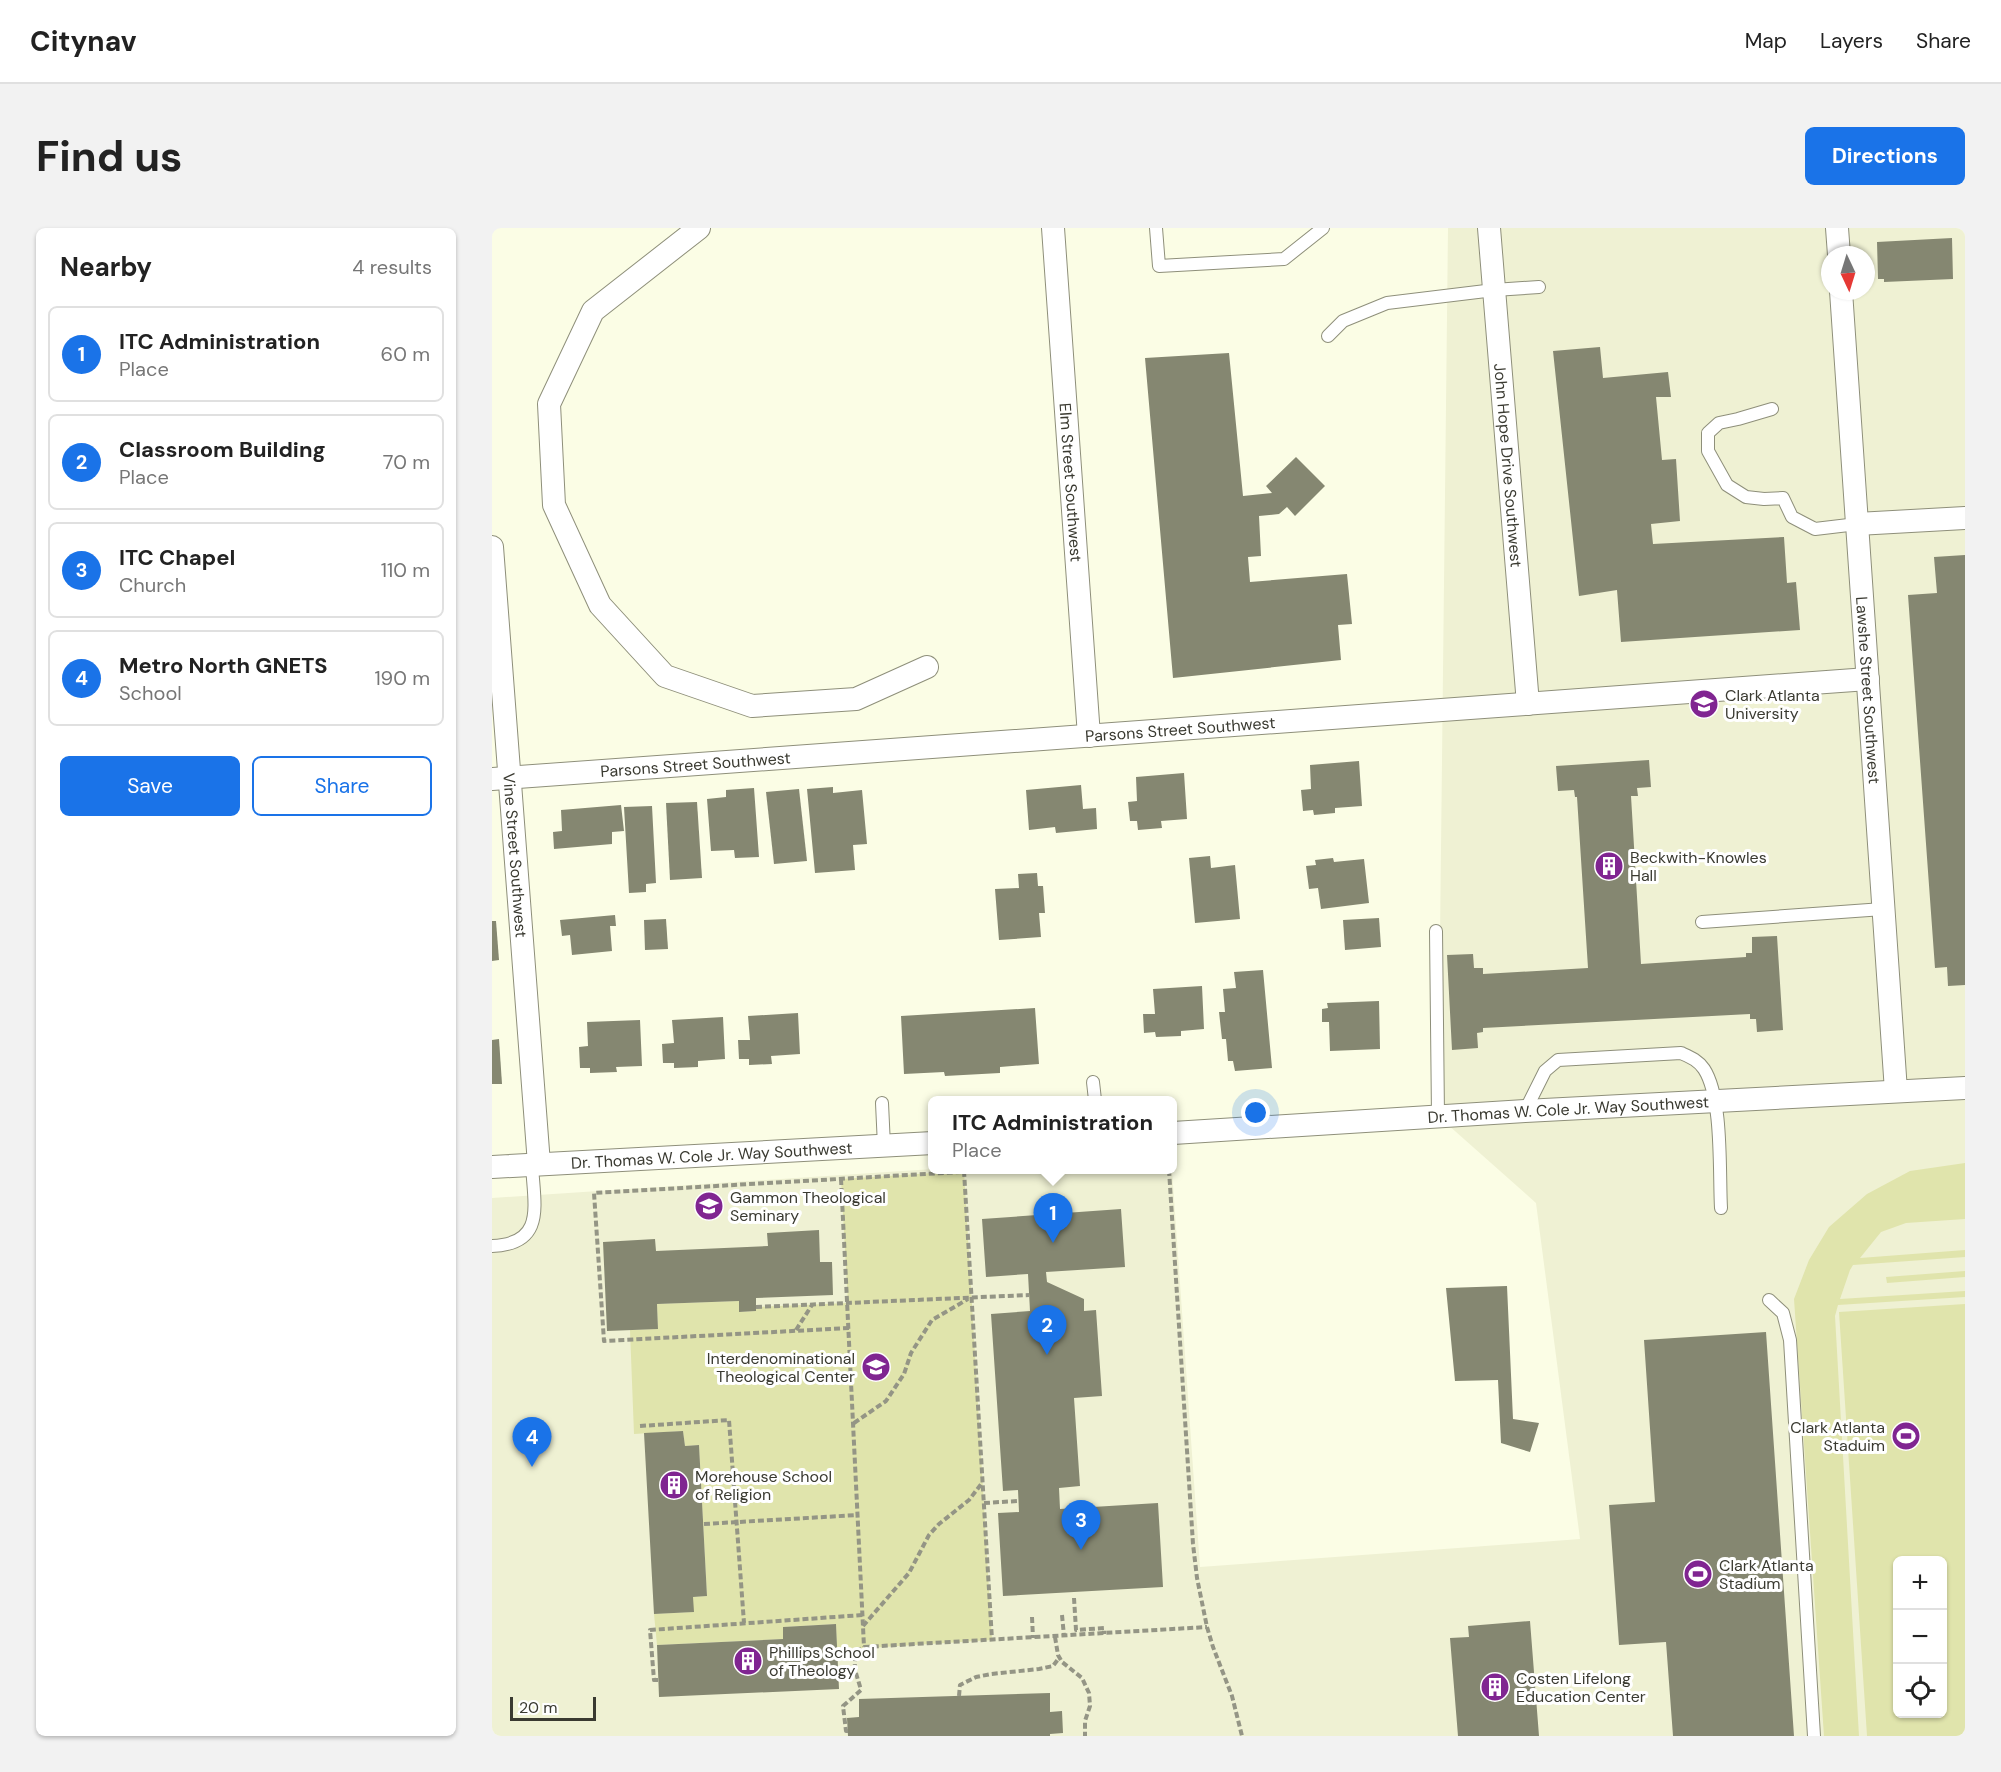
<!DOCTYPE html>
<html lang="en">
<head>
<meta charset="utf-8">
<style>
  body { margin:0; font-family:"DM Sans",sans-serif; background:#f2f2f2; color:#222 }
  .controls { position:absolute; right:18px; bottom:18px; display:grid; overflow:hidden; border-radius:9px; box-shadow:0 2px 4px #0004 }
  .controls button { width:54px; height:54px; display:grid; place-items:center; padding:0; border:0; border-bottom:2px solid #e0e0e0; background:#fff; color:#222; font:30px sans-serif }
  .compass { position:absolute; left:1329px; top:18px; width:54px; height:54px; border-radius:50%; background:#fff; box-shadow:0 2px 4px #0004; rotate:176deg }
  .scale { position:absolute; left:18px; bottom:15px; width:86px; box-sizing:border-box; padding-left:6px; border:3px solid #3a3a31; border-top:0; font-size:16px; line-height:21px; white-space:nowrap; color:#3a3a31; -webkit-text-stroke:4px #fff; paint-order:stroke }
  .you { position:absolute; left:764px; top:885px; width:21px; height:21px; margin:-15px; border:4px solid #fff; border-radius:50%; background:#1a73e8; box-shadow:0 0 0 9px #1a73e833 }
  .badge { display:grid; place-items:center; width:39px; height:39px; border-radius:50%; background:#1a73e8; color:#fff; font-size:20px; font-weight:700 }
  .pin { position:absolute; translate:-50% -50px; filter:drop-shadow(0 2px 3px #0008) }
  .pin::after { content:''; position:absolute; top:32px; width:21px; height:18px; background:inherit; clip-path:polygon(0 0,100% 0,50% 100%) }
  .popup { position:absolute; left:436px; top:868px; width:249px; height:78px; box-sizing:border-box; display:grid; place-content:center; border-radius:9px; background:#fff; filter:drop-shadow(0 2px 4px #0005); font-size:20px; white-space:nowrap; color:#767676 }
  .popup b { font-size:22px; color:#222 }
  .popup::after { content:''; position:absolute; left:50%; top:100%; margin-left:-12px; border:12px solid transparent; border-top-color:#fff }
  .list { margin:0; padding:0; list-style:none }
  h2 { display:flex; justify-content:space-between; align-items:center; height:78px; margin:0; padding:0 24px; font-size:26px }
  h2 small { font-size:20px; font-weight:400; color:#767676 }
  .list li { display:grid; grid-template-columns:39px 1fr auto; gap:18px; align-items:center; box-sizing:border-box; height:96px; margin:0 12px 12px; padding:0 12px; border:2px solid #e0e0e0; border-radius:9px }
  .list b { display:block; font-size:22px; white-space:nowrap }
  .list p { margin:0; font-size:20px; white-space:nowrap; color:#767676 }
  .list em { font-size:20px; font-style:normal; color:#767676 }
  .actions { display:flex; gap:12px; padding:18px 24px }
  .actions a { flex:1; padding:14px 0; border:2px solid #1a73e8; border-radius:9px; text-align:center; font-size:21px; color:#1a73e8 }
  .actions .main { background:#1a73e8; color:#fff }
  .icon { flex:none; width:33px; height:33px; fill:none; stroke:currentColor; stroke-width:2; stroke-linecap:round; stroke-linejoin:round }
  .map { position:relative; flex:none; width:1473px; height:1508px; overflow:hidden; border-radius:9px }
  header { display:flex; align-items:center; gap:36px; box-sizing:border-box; height:84px; padding:0 30px; background:#fff; border-bottom:2px solid #e0e0e0 }
  header strong { font-size:28px }
  nav { display:flex; gap:33px; margin-inline-start:auto; font-size:21px }
  .intro { display:flex; align-items:center; justify-content:space-between; box-sizing:border-box; height:144px; padding:0 36px }
  h1 { margin:0; font-size:42px }
  .button { padding:15px 27px; border-radius:9px; background:#1a73e8; color:#fff; font-size:21px; font-weight:700 }
  main { display:flex; gap:36px; padding:0 36px }
  aside { flex:1; background:#fff; border-radius:9px; box-shadow:0 2px 4px #0004 }
  .map>svg:first-child { display:block }
</style>
</head>
<body>
<header>
<strong>Citynav</strong>
<nav><a>Map</a><a>Layers</a><a>Share</a></nav>
</header>
<div class="intro"><h1>Find us</h1><a class="button">Directions</a></div>
<main>
<aside>
<h2>Nearby<small>4 results</small></h2>
<ul class="list">
<li><span class="badge">1</span><div><b>ITC Administration</b><p>Place</p></div><em>60 m</em></li>
<li><span class="badge">2</span><div><b>Classroom Building</b><p>Place</p></div><em>70 m</em></li>
<li><span class="badge">3</span><div><b>ITC Chapel</b><p>Church</p></div><em>110 m</em></li>
<li><span class="badge">4</span><div><b>Metro North GNETS</b><p>School</p></div><em>190 m</em></li>
</ul>
<div class="actions"><a class="main">Save</a><a>Share</a></div>
</aside>
<div class="map">
<svg width="1473" height="1508" viewBox="0 0 1473 1508">
  <rect width="100%" height="100%" fill="#fbfde5"/>
  <path fill="#eff1d3" fill-rule="evenodd" d="M 956,0 L 1473,0 L 1473,1508 L 0,1508 L 0,970 L 441,941 L 680,942 L 708,1339 L 1088,1311 L 1044,975 L 946,888 ZM 1338,27 L 1374,27 L 1374,63 L 1338,63 ZM 1406,1332 L 1450,1332 L 1450,1486 L 1406,1486 Z"/>
  <g fill="#e0e4ac" fill-rule="evenodd">
    <path d="M 1473,935 L 1473,991 L 1414,995 L 1389,1004 L 1368,1030 L 1473,1022 L 1473,1029 L 1361,1037 L 1358,1042 L 1348,1071 L 1473,1063 L 1473,1069 L 1346,1077 L 1343,1088 L 1367,1508 L 1332,1508 L 1302,1071 L 1317,1032 L 1337,999 L 1375,966 L 1418,943 Z"/>
    <path d="M 472,943 L 500,1412 L 345,1422 L 344,1396 L 291,1399 L 291,1411 L 165,1417 L 162,1386 L 201,1384 L 201,1369 L 215,1368 L 207,1217 L 193,1218 L 191,1203 L 142,1206 L 138,1102 L 166,1101 L 165,1076 L 247,1073 L 248,1084 L 264,1083 L 264,1079 L 356,1075 L 349,951 Z"/>
    <path d="M 1473,1043 L 1473,1049 L 1395,1055 L 1394,1049 Z"/>
    <path d="M 1473,1076 L 1473,1508 L 1375,1508 L 1347,1084 ZM 1406,1332 L 1450,1332 L 1450,1486 L 1406,1486 Z"/>
  </g>
  <g fill="#858771">
    <path d="M 1460,10 L 1461,51 L 1392,54 L 1392,51 L 1386,51 L 1385,14 Z"/>
    <path d="M 1108,119 L 1111,150 L 1176,144 L 1179,169 L 1164,169 L 1170,232 L 1184,231 L 1188,293 L 1159,296 L 1161,316 L 1292,309 L 1295,355 L 1304,354 L 1308,402 L 1129,414 L 1125,362 L 1087,368 L 1061,123 Z"/>
    <path d="M 737,125 L 751,268 L 780,265 L 774,258 L 804,229 L 833,258 L 803,288 L 795,279 L 787,286 L 767,288 L 769,328 L 756,329 L 758,354 L 855,346 L 860,396 L 846,397 L 849,432 L 681,450 L 653,130 Z"/>
    <path d="M 1473,327 L 1473,757 L 1456,758 L 1455,739 L 1443,740 L 1416,367 L 1445,365 L 1442,329 Z"/>
    <path d="M 1157,532 L 1159,559 L 1145,560 L 1146,568 L 1139,568 L 1149,736 L 1254,729 L 1254,725 L 1260,725 L 1260,709 L 1285,708 L 1291,802 L 1265,804 L 1264,791 L 1258,791 L 1258,786 L 991,800 L 991,804 L 985,805 L 986,820 L 960,822 L 955,727 L 981,726 L 982,740 L 991,740 L 991,746 L 1096,740 L 1085,569 L 1083,569 L 1082,562 L 1066,563 L 1064,538 Z"/>
    <path d="M 867,533 L 870,578 L 843,580 L 843,585 L 822,587 L 821,582 L 811,583 L 809,562 L 819,561 L 818,537 Z"/>
    <path d="M 692,545 L 695,591 L 669,593 L 670,600 L 646,602 L 645,593 L 638,593 L 636,574 L 645,573 L 644,549 Z"/>
    <path d="M 589,557 L 591,581 L 604,580 L 605,601 L 564,605 L 563,599 L 537,602 L 534,562 Z"/>
    <path d="M 341,559 L 341,565 L 370,562 L 375,616 L 361,617 L 363,642 L 323,645 L 315,561 Z"/>
    <path d="M 262,560 L 267,629 L 243,630 L 242,622 L 219,623 L 215,571 L 234,569 L 234,562 Z"/>
    <path d="M 307,561 L 315,633 L 282,636 L 274,564 Z"/>
    <path d="M 205,574 L 210,650 L 178,652 L 174,575 Z"/>
    <path d="M 129,577 L 132,603 L 120,604 L 120,616 L 62,621 L 61,604 L 70,603 L 69,582 Z"/>
    <path d="M 160,578 L 164,655 L 154,656 L 154,664 L 137,665 L 132,579 Z"/>
    <path d="M 718,628 L 719,640 L 743,637 L 748,691 L 703,695 L 697,630 Z"/>
    <path d="M 841,630 L 842,634 L 872,631 L 877,675 L 829,681 L 826,660 L 817,661 L 814,638 L 824,637 L 823,632 Z"/>
    <path d="M 545,645 L 546,658 L 551,658 L 553,685 L 547,685 L 549,709 L 507,712 L 503,661 L 527,660 L 526,646 Z"/>
    <path d="M 123,687 L 124,698 L 118,698 L 120,723 L 80,727 L 78,707 L 70,708 L 68,692 Z"/>
    <path d="M 887,690 L 889,719 L 853,722 L 851,692 Z"/>
    <path d="M 174,691 L 176,721 L 153,722 L 152,692 Z"/>
    <path d="M 0,693 L 4,693 L 7,732 L 0,733 Z"/>
    <path d="M 771,742 L 780,840 L 743,843 L 741,833 L 736,833 L 734,811 L 730,811 L 727,784 L 733,784 L 731,761 L 744,760 L 742,744 Z"/>
    <path d="M 710,758 L 712,801 L 689,803 L 689,808 L 664,809 L 663,804 L 652,805 L 651,786 L 663,786 L 661,761 Z"/>
    <path d="M 887,773 L 888,821 L 838,823 L 837,794 L 830,794 L 830,781 L 836,780 L 835,775 Z"/>
    <path d="M 543,780 L 547,836 L 508,839 L 508,845 L 453,848 L 452,844 L 412,846 L 409,788 Z"/>
    <path d="M 306,785 L 308,826 L 279,828 L 280,836 L 257,837 L 257,831 L 247,831 L 246,812 L 258,812 L 256,788 Z"/>
    <path d="M 231,789 L 233,831 L 206,833 L 206,839 L 182,840 L 182,835 L 171,835 L 170,816 L 182,815 L 180,792 Z"/>
    <path d="M 148,792 L 150,838 L 124,839 L 125,844 L 98,845 L 98,840 L 88,840 L 87,819 L 96,818 L 95,794 Z"/>
    <path d="M 7,811 L 10,856 L 0,856 L 0,812 Z"/>
    <path d="M 629,981 L 633,1039 L 554,1044 L 555,1054 L 592,1071 L 592,1083 L 604,1082 L 610,1168 L 582,1170 L 588,1258 L 567,1260 L 568,1281 L 666,1275 L 671,1359 L 511,1368 L 506,1285 L 527,1284 L 526,1262 L 511,1263 L 499,1086 L 538,1083 L 536,1046 L 494,1049 L 490,991 Z"/>
    <path d="M 327,1002 L 328,1034 L 340,1034 L 341,1067 L 264,1070 L 264,1083 L 247,1084 L 247,1073 L 165,1076 L 166,1101 L 115,1103 L 111,1014 L 163,1011 L 164,1023 L 276,1018 L 275,1005 Z"/>
    <path d="M 1015,1058 L 1021,1191 L 1047,1195 L 1038,1224 L 1009,1215 L 1006,1152 L 963,1153 L 954,1060 Z"/>
    <path d="M 1274,1104 L 1302,1508 L 1181,1508 L 1174,1414 L 1127,1417 L 1117,1277 L 1163,1274 L 1152,1112 Z"/>
    <path d="M 191,1203 L 193,1218 L 207,1217 L 215,1368 L 201,1369 L 202,1384 L 162,1386 L 152,1205 Z"/>
    <path d="M 1038,1393 L 1047,1508 L 966,1508 L 958,1410 L 977,1409 L 976,1398 Z"/>
    <path d="M 344,1396 L 347,1461 L 167,1469 L 165,1417 L 291,1411 L 291,1399 Z"/>
    <path d="M 558,1465 L 558,1484 L 570,1483 L 571,1505 L 558,1506 L 558,1508 L 356,1508 L 355,1490 L 367,1489 L 367,1471 Z"/>
  </g>
  <g fill="none" stroke-linecap="round" stroke-linejoin="round">
    <g stroke="#8e8f7a" stroke-width="14">
      <g id="lane">
        <path d="M 664,0 L 667,38 L 792,31 L 831,0"/>
        <path d="M 836,108 L 851,93 L 895,75 L 1002,62 L 1047,59"/>
        <path d="M 1280,181 L 1246,191 L 1227,195 L 1216,205 L 1216,223 L 1235,257 L 1254,269 L 1272,271 L 1291,270 L 1300,289 L 1323,301 L 1365,296"/>
        <path d="M 1210,694 L 1391,681"/>
        <path d="M 944,703 L 946,888"/>
        <path d="M 601,854 L 603,872"/>
        <path d="M 390,875 L 392,918"/>
        <path d="M 1033,883 L 1053,843 L 1066,832 L 1189,825 C 1198,829 1206,832 1212,841 C 1231,870 1227,944 1229,980"/>
        <path d="M 0,1018 C 54,1016 42,977 40,937"/>
        <path d="M 1277,1072 L 1291,1085 L 1298,1112 L 1322,1508"/>
      </g>
    </g>
    <g stroke="#8e8f7a" stroke-width="24">
      <g id="street">
        <path d="M 207,0 L 101,83 L 57,176 L 62,277 L 108,377 L 173,448 L 260,478 L 364,471 L 435,439"/>
        <path id="s1" d="M 561,0 L 597,508"/>
        <path id="s2" d="M 997,0 L 1036,476"/>
        <path d="M 1345,0 L 1347,27"/>
        <path id="s3" d="M 1349,63 L 1404,863"/>
        <path d="M 1365,296 L 1473,290"/>
        <path id="s4" d="M 0,319 L 47,936"/>
        <path id="s5" d="M 0,551 L 1376,451"/>
        <path id="s6" d="M 681,905 L 1033,883 L 1473,860"/>
        <path id="s7" d="M 0,939 L 441,915"/>
      </g>
    </g>
    <g stroke="#949585" stroke-width="4" stroke-dasharray="6 3" stroke-linecap="butt">
      <path d="M 677,942 L 701,1316 L 705,1350 L 715,1399 L 721,1419 L 740,1468 L 750,1508"/>
      <path d="M 472,943 L 500,1412"/>
      <path d="M 349,951 L 372,1419"/>
      <path d="M 264,1079 L 537,1067"/>
      <path d="M 357,1100 L 112,1113 L 102,965 L 503,942"/>
      <path d="M 304,1102 L 320,1077"/>
      <path d="M 362,1195 L 394,1173 L 412,1146 L 419,1125 L 440,1092 L 476,1071"/>
      <path d="M 148,1198 L 237,1192 L 252,1395"/>
      <path d="M 492,1275 L 526,1273"/>
      <path d="M 212,1296 L 366,1287"/>
      <path d="M 582,1370 L 584,1402 L 612,1400 L 612,1406"/>
      <path d="M 570,1387 L 572,1408"/>
      <path d="M 540,1389 L 541,1410"/>
      <path d="M 371,1398 L 417,1345 L 437,1307 L 447,1296 L 477,1272 L 490,1255"/>
      <path d="M 563,1409 L 566,1427 L 570,1434 L 590,1450 L 597,1465 L 598,1478 L 593,1493 L 593,1508"/>
      <path d="M 166,1452 L 162,1452 L 158,1402 L 371,1387"/>
      <path d="M 467,1468 L 468,1457 L 484,1449 L 499,1446 L 547,1441 L 561,1438 L 567,1430"/>
      <path d="M 356,1503 L 354,1503 L 351,1478 L 369,1462 C 365,1447 359,1437 366,1422 L 372,1419 L 715,1399"/>
    </g>
    <use href="#lane" stroke="#fff" stroke-width="12"/>
    <use href="#street" stroke="#fff" stroke-width="22"/>
  </g>
  <defs>
    <g id="university-disc" transform="scale(1.5)"><circle r="9.5" fill="#802591" stroke="#fff"/><path d="M0-5L7-2L0 1L-7-2ZM-4 1L0 2.5L4 1V4Q0 6-4 4Z" fill="#fff"/></g>
    <g id="building-disc" transform="scale(1.5)"><circle r="9.5" fill="#802591" stroke="#fff"/><path d="M-4-6H4V6H1V3H-1V6H-4ZM-2.5-4.3h1.7v1.8h-1.7ZM.8-4.3h1.7v1.8H.8ZM-2.5-1h1.7V.8h-1.7ZM.8-1h1.7V.8H.8Z" fill="#fff"/></g>
    <g id="school-disc" transform="scale(1.5)"><circle r="9.5" fill="#802591" stroke="#fff"/><path d="M0-5L7-2L0 1L-7-2ZM-4 1L0 2.5L4 1V4Q0 6-4 4Z" fill="#fff"/></g>
    <g id="stadium-disc" transform="scale(1.5)"><circle r="9.5" fill="#802591" stroke="#fff"/><path d="M0-5a6.5 5 0 1 0 0 10a6.5 5 0 1 0 0-10ZM-3.5-1.8h7v3.6h-7Z" fill="#fff"/></g>
  </defs>
  <g fill-rule="evenodd">
    <use href="#university-disc" x="1212" y="476"/>
    <use href="#building-disc" x="1117" y="638"/>
    <use href="#school-disc" x="217" y="978"/>
    <use href="#university-disc" x="384" y="1139"/>
    <use href="#stadium-disc" x="1414" y="1208"/>
    <use href="#building-disc" x="182" y="1257"/>
    <use href="#stadium-disc" x="1206" y="1346"/>
    <use href="#building-disc" x="256" y="1433"/>
    <use href="#building-disc" x="1003" y="1459"/>
  </g>
  <g text-anchor="middle" stroke-width="6" stroke-linejoin="round" paint-order="stroke">
    <g font-size="16" fill="#3a3a31" stroke="#fff">
      <text dy="6" stroke="none"><textPath href="#s2" startOffset="238">John Hope Drive Southwest</textPath></text>
      <text dy="6" stroke="none"><textPath href="#s1" startOffset="255">Elm Street Southwest</textPath></text>
      <text dy="6" stroke="none"><textPath href="#s3" startOffset="400">Lawshe Street Southwest</textPath></text>
      <text dy="6" stroke="none"><textPath href="#s5" startOffset="690">Parsons Street Southwest</textPath></text>
      <text dy="6" stroke="none"><textPath href="#s5" startOffset="204">Parsons Street Southwest</textPath></text>
      <text dy="6" stroke="none"><textPath href="#s4" startOffset="309">Vine Street Southwest</textPath></text>
      <text dy="6" stroke="none"><textPath href="#s6" startOffset="396">Dr. Thomas W. Cole Jr. Way Southwest</textPath></text>
      <text dy="6" stroke="none"><textPath href="#s7" startOffset="220">Dr. Thomas W. Cole Jr. Way Southwest</textPath></text>
    </g>
    <g font-size="16" fill="#3a3a31" stroke="#fff" text-anchor="start">
      <text x="1233" y="473">Clark Atlanta<tspan x="1233" dy="18">University</tspan></text>
      <text x="1138" y="635">Beckwith-Knowles<tspan x="1138" dy="18">Hall</tspan></text>
      <text x="238" y="975">Gammon Theological<tspan x="238" dy="18">Seminary</tspan></text>
      <text x="363" y="1136" text-anchor="end">Interdenominational<tspan x="363" dy="18">Theological Center</tspan></text>
      <text x="1393" y="1205" text-anchor="end">Clark Atlanta<tspan x="1393" dy="18">Staduim</tspan></text>
      <text x="203" y="1254">Morehouse School<tspan x="203" dy="18">of Religion</tspan></text>
      <text x="1227" y="1343">Clark Atlanta<tspan x="1227" dy="18">Stadium</tspan></text>
      <text x="277" y="1430">Phillips School<tspan x="277" dy="18">of Theology</tspan></text>
      <text x="1024" y="1456">Costen Lifelong<tspan x="1024" dy="18">Education Center</tspan></text>
    </g>
  </g>
</svg>
<div class="controls">
<button>+</button>
<button>−</button>
<button><svg class="icon" aria-label="locate" viewBox="0 0 24 24"><circle cx="12" cy="12" r="6"/><path d="M12 2v4M12 18v4M2 12h4M18 12h4"/></svg></button>
</div>
<svg class="compass" viewBox="-18 -18 36 36"><path d="M0-13l5 13h-10z" fill="#e53935"/><path d="M0 13l5-13h-10z" fill="#767676"/></svg>
<div class="scale">20 m</div>
<div class="you"></div>
<div class="pin badge" style="left:561px;top:1015px">1</div>
<div class="popup"><b>ITC Administration</b>Place</div>
<div class="pin badge" style="left:555px;top:1127px">2</div>
<div class="pin badge" style="left:589px;top:1322px">3</div>
<div class="pin badge" style="left:40px;top:1239px">4</div>
</div>
</main>
</body>
</html>
